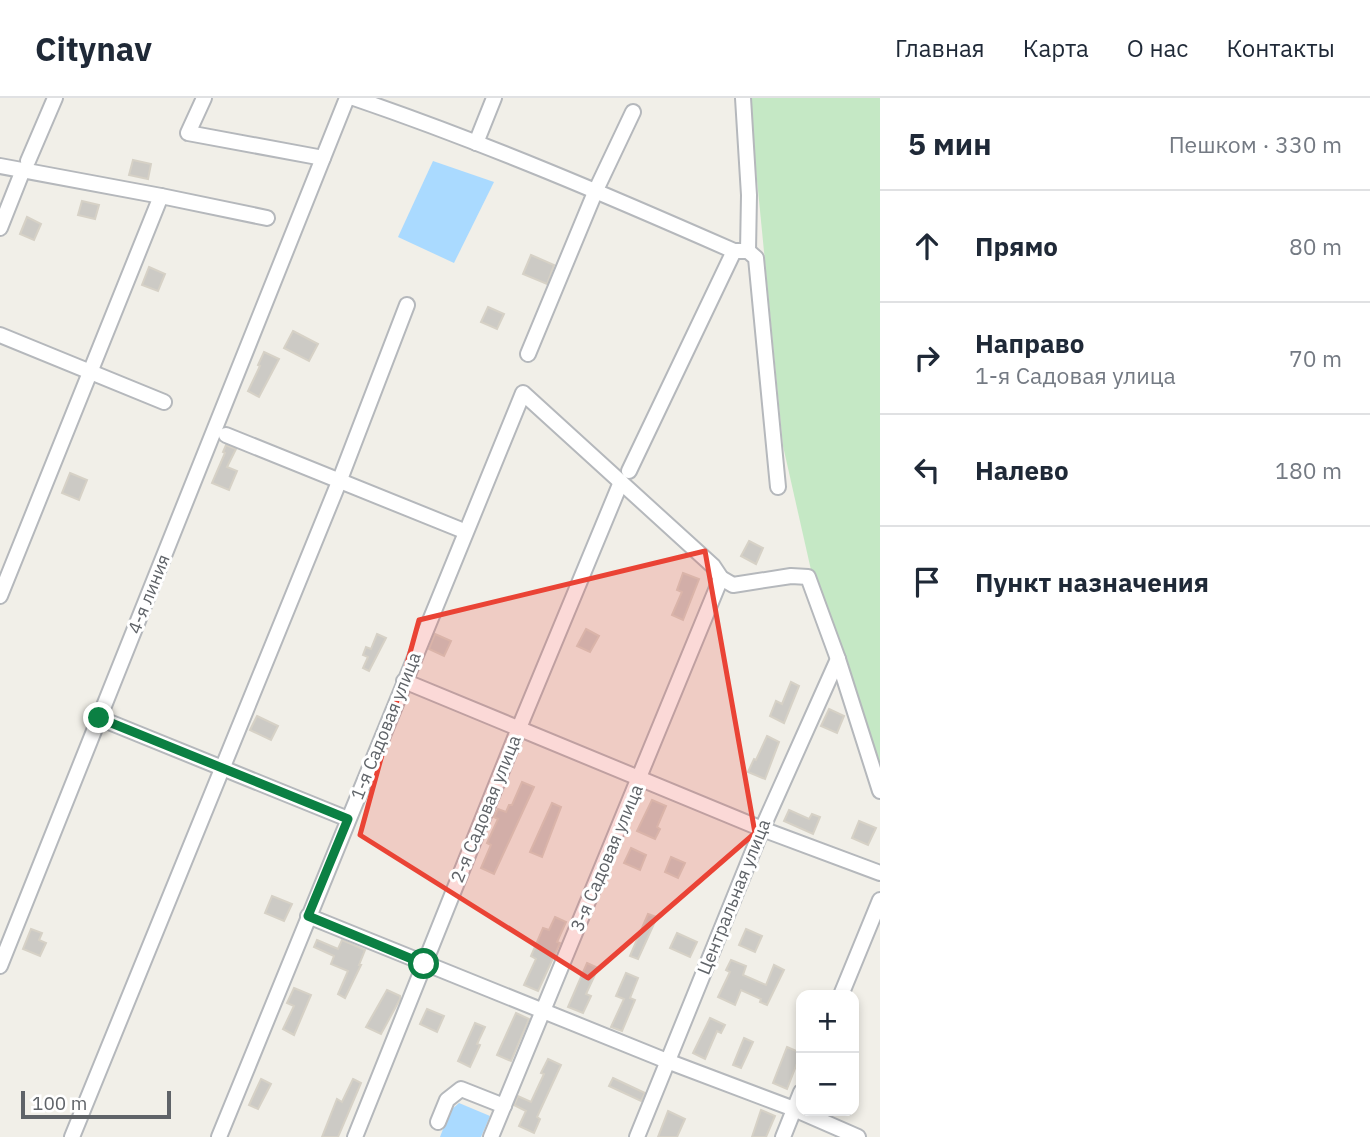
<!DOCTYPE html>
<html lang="ru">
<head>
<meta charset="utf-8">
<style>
  body { margin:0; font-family:"IBM Plex Sans",sans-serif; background:#f2f2f3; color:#1f2937 }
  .controls { position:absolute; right:21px; bottom:21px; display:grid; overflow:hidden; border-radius:14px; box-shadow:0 4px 10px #0003 }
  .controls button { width:63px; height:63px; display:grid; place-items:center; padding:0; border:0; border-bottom:2px solid #e0e1e3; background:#fff; color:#1f2937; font:35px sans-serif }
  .scale { position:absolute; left:21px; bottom:18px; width:150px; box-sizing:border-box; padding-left:7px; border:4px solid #5f6368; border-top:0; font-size:19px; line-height:24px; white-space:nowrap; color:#5f6368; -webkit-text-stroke:5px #fff; paint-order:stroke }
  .stop { position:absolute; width:21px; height:21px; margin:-16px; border:5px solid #0b8043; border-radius:50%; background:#fff }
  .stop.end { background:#0b8043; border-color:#fff; box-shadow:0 2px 7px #0008 }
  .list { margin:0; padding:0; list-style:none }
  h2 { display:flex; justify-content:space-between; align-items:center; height:91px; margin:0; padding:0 28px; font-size:30px }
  h2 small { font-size:23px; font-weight:400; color:#747a83 }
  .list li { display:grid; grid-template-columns:46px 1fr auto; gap:21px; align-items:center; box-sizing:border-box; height:112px; padding:0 28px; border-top:2px solid #e0e1e3 }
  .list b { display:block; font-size:26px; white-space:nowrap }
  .list p { margin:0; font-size:23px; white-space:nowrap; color:#747a83 }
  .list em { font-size:23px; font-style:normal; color:#747a83 }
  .icon { flex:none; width:38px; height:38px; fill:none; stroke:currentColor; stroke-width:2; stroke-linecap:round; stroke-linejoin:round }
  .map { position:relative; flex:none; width:880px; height:1039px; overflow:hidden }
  header { display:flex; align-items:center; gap:42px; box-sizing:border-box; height:98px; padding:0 35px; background:#fff; border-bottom:2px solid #e0e1e3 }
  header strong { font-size:33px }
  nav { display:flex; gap:38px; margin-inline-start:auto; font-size:24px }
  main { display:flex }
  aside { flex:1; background:#fff }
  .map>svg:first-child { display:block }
</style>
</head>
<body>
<header>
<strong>Citynav</strong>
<nav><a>Главная</a><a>Карта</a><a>О нас</a><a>Контакты</a></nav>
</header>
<main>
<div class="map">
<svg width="880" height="1039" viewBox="0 0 880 1039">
  <rect width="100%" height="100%" fill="#f1efe8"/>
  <path fill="#c5e8c5" d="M 749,0 L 880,0 L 880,697 L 811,472 L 783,348 Z"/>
  <g fill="#aadaff">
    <path d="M 433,63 L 494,84 L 454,165 L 398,139 Z"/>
    <path d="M 459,1005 L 490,1018 L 481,1039 L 440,1039 L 450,1013 Z"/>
  </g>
  <g fill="#cccac5" stroke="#d6d1c6" stroke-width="2">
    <path d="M 133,62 L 151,66 L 148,81 L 129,77 Z"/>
    <path d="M 82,103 L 99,107 L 95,121 L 78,117 Z"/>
    <path d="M 27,119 L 41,126 L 34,142 L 20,136 Z"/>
    <path d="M 531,157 L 554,167 L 547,186 L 523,176 Z"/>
    <path d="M 149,169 L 165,176 L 158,193 L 142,187 Z"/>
    <path d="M 488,209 L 504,216 L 497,231 L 481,224 Z"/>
    <path d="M 293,233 L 318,246 L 309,263 L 284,250 Z"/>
    <path d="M 264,254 L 279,261 L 259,299 L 248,293 L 260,268 L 258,267 Z"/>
    <path d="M 226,347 L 236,351 L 227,369 L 237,373 L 229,392 L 212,385 L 225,355 L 223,354 Z"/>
    <path d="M 70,375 L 87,382 L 79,402 L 62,395 Z"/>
    <path d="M 749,443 L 763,450 L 756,466 L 741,458 Z"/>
    <path d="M 683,475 L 699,481 L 683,522 L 672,517 L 682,494 L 677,492 Z"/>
    <path d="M 586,531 L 599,538 L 590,554 L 577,548 Z"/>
    <path d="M 377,536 L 386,540 L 369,573 L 363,570 L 368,559 L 363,557 L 366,549 L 371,551 Z"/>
    <path d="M 435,536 L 451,543 L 444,558 L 429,551 Z"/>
    <path d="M 791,584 L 799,588 L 784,625 L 770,618 L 776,603 L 782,606 Z"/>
    <path d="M 829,611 L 844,618 L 837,635 L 821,628 Z"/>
    <path d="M 257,618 L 278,628 L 271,642 L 250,632 Z"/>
    <path d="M 767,638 L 779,644 L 765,681 L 748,674 L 754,661 L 756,662 Z"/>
    <path d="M 522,684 L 534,689 L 494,776 L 481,770 L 491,747 L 487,745 L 498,721 L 494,719 L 498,711 L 506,714 L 509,707 L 512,707 Z"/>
    <path d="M 652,702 L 666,708 L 657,729 L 660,731 L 655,741 L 637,733 Z"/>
    <path d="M 552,705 L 561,709 L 542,759 L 530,754 Z"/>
    <path d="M 789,712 L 809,721 L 812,716 L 820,719 L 813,736 L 784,723 Z"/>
    <path d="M 859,723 L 876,730 L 868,747 L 852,740 Z"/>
    <path d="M 631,750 L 646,757 L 640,772 L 624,765 Z"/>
    <path d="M 671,759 L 685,765 L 678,780 L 665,774 Z"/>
    <path d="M 272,798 L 292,806 L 284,823 L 265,815 Z"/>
    <path d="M 648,816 L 657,819 L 638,861 L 630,858 Z"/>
    <path d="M 555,819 L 566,824 L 557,844 L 560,845 L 538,893 L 524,887 L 536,861 L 531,858 L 543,830 L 549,832 Z"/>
    <path d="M 31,831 L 42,835 L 39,842 L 46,845 L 40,858 L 23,851 Z"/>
    <path d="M 746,831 L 762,838 L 755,854 L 739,847 Z"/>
    <path d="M 677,835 L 697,844 L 690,859 L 670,850 Z"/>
    <path d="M 317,842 L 338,851 L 342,842 L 365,852 L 359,867 L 361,867 L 345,900 L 338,896 L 348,873 L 331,866 L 334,858 L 314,849 Z"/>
    <path d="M 731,862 L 746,868 L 743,877 L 766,887 L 774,867 L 784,872 L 767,907 L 760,904 L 761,901 L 741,892 L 735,907 L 718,899 L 730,874 L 726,872 Z"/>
    <path d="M 587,865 L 598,870 L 586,896 L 591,898 L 583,915 L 568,909 Z"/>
    <path d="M 626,875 L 638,880 L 630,900 L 635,902 L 622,933 L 611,929 L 624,901 L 616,898 Z"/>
    <path d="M 294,890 L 311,897 L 294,937 L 283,931 L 294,908 L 287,905 Z"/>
    <path d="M 387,892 L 400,898 L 400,901 L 381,936 L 366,929 Z"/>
    <path d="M 427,911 L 444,918 L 437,934 L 420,926 Z"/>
    <path d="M 516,915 L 529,921 L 511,963 L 497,957 Z"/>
    <path d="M 710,920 L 725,927 L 721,935 L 717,933 L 705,961 L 693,955 Z"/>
    <path d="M 475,925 L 485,929 L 477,946 L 480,947 L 470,969 L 458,963 Z"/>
    <path d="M 744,940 L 753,944 L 741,970 L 733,967 Z"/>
    <path d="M 787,949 L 801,955 L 787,991 L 773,985 Z"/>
    <path d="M 548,961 L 561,967 L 537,1019 L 540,1021 L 534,1035 L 519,1028 L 526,1013 L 514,1007 L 518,998 L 531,1004 L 544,976 L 541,975 Z"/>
    <path d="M 613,980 L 645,995 L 641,1003 L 609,988 Z"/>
    <path d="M 261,981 L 271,986 L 258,1011 L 249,1007 Z"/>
    <path d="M 353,981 L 361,985 L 338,1039 L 322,1039 L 337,1001 L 342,1004 Z"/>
    <path d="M 761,1012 L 775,1018 L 766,1039 L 752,1039 Z"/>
    <path d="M 668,1013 L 685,1021 L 677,1039 L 658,1039 Z"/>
  </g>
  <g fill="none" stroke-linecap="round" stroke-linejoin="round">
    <g stroke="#b5b8bc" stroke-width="18">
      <g id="minor">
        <path d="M 204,0 L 188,35 L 323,60"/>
        <path d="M 354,0 C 483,44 609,98 734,153 L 748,153 L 756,160 L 778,389"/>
        <path d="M 743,0 L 749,97 L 748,153"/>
        <path d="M 476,45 L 494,0"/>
        <path d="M 28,63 L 55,0"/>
        <path d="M 0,68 L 161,98 L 267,120"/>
        <path d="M 0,130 L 23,72"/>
        <path d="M 0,237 L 164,304"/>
        <path d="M 528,256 L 596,92 L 633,14"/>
        <path d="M 226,337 L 459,431"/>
        <path d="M 629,373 L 734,153"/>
        <path d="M 0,498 L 161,98"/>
        <path d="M 404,583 L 762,731 L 880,775"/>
        <path d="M 99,620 L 348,721"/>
        <path d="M 308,818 L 667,963 L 794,1011 L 858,1039"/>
        <path d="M 0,868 L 347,0"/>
        <path d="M 841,897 L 880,802"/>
        <path d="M 438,1024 L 447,1002 L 461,991 L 504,1008"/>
        <path d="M 72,1039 L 339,384 L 407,207"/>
        <path d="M 219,1039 L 523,295 L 713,468 L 721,480 L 733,487 L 791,478 L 808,479 L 838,561 L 880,693"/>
        <path d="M 355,1039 L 519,630 L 621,384"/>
        <path d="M 491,1039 L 721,480"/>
        <path d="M 637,1039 L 762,731 L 838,561"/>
        <path d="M 783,1039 L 801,994"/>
      </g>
    </g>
    <use href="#minor" stroke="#fff" stroke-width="14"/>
  </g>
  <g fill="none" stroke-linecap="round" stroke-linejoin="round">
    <path stroke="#0b8043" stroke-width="9" d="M 99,620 L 348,721 L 308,818 L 424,866"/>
  </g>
  <path fill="#ea4335" fill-opacity="0.2" stroke="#ea4335" stroke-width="5" stroke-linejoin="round" d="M 705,453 L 755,735 L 588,880 L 360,737 L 419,522 Z"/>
  <g text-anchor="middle" stroke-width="6" stroke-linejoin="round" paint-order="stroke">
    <g font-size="18" fill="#5f6368" stroke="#fff">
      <text transform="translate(149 496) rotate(-68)" y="6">4-я линия</text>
      <text transform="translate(386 628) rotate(-68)" y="6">1-я Садовая улица</text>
      <text transform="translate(486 711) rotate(-68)" y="6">2-я Садовая улица</text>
      <text transform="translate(607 760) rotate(-67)" y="6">3-я Садовая улица</text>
      <text transform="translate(734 799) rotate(-68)" y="6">Центральная улица</text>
    </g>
  </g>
</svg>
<div class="controls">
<button>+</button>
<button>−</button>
</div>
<div class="scale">100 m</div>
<div class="stop" style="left:424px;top:866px"></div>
<div class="stop end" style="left:99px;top:620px"></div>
</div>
<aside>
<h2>5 мин<small>Пешком · 330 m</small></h2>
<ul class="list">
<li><svg class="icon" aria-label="ahead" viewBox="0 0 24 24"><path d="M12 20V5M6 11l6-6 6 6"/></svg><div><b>Прямо</b></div><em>80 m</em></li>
<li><svg class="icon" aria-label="right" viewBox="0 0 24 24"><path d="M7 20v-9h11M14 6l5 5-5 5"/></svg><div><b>Направо</b><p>1-я Садовая улица</p></div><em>70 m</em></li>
<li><svg class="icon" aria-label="left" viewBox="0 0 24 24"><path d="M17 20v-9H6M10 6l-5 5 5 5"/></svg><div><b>Налево</b></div><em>180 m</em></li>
<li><svg class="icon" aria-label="arrive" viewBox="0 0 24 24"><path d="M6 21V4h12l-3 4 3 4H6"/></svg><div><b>Пункт назначения</b></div></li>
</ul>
</aside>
</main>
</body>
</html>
